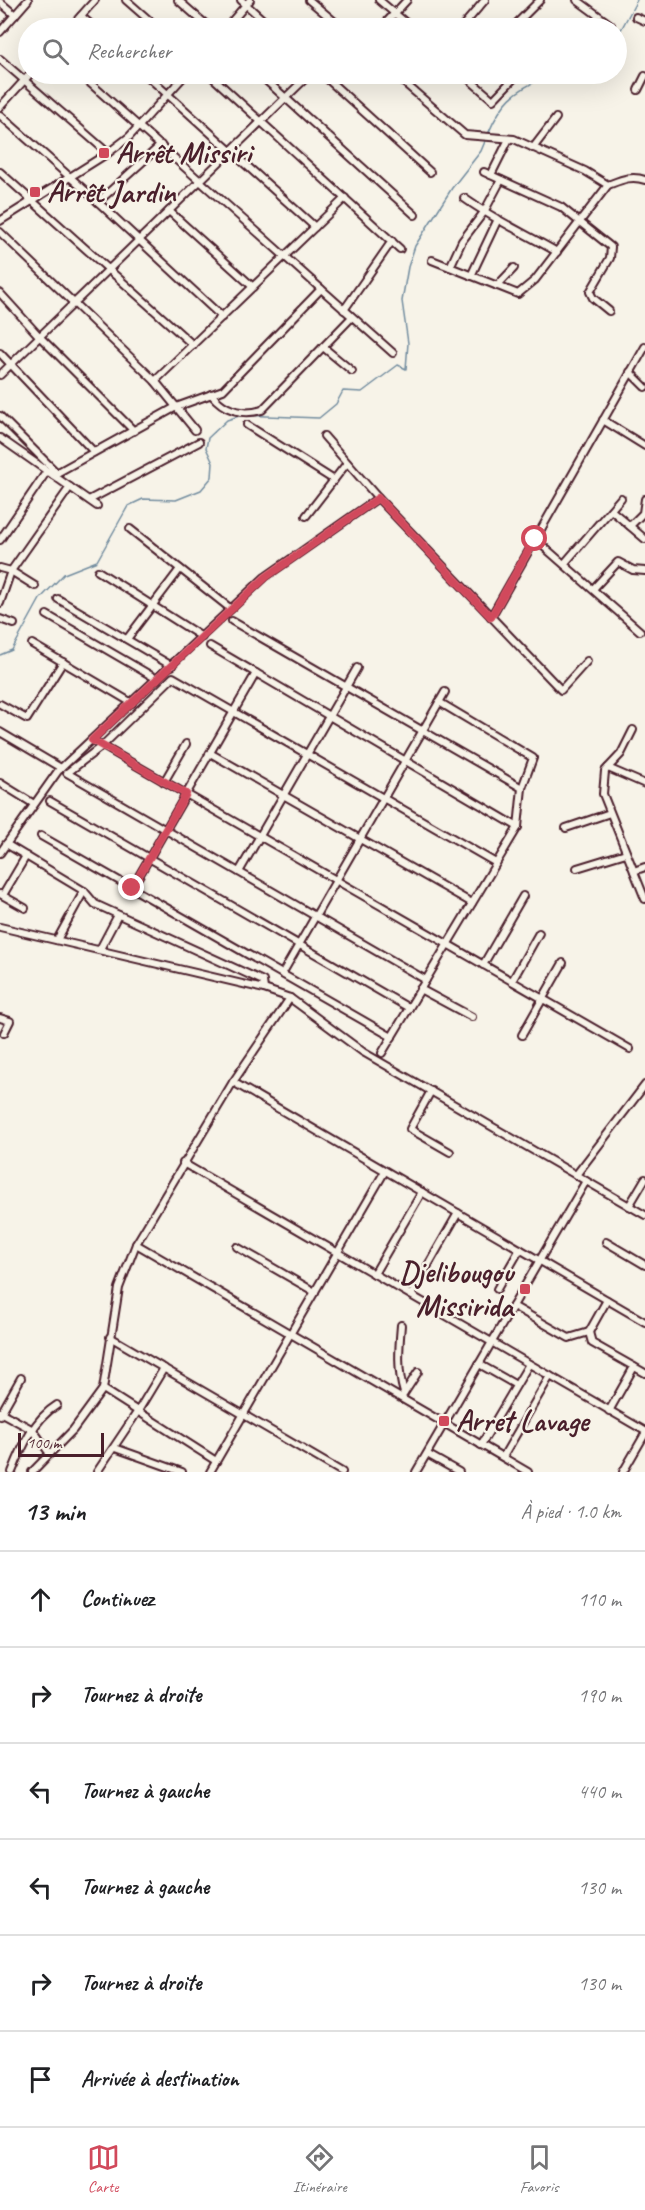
<!DOCTYPE html>
<html lang="fr">
<head>
<meta charset="utf-8">
<style>
  body { margin:0; font-family:Caveat,sans-serif; background:#f2f2f2; color:#202124 }
  .scale { position:absolute; left:18px; bottom:15px; width:86px; box-sizing:border-box; padding-left:6px; border:3px solid #4a1f2b; border-top:0; font-size:16px; line-height:21px; white-space:nowrap; color:#4a1f2b; -webkit-text-stroke:4px #f7f3e8; paint-order:stroke }
  .stop { position:absolute; width:18px; height:18px; margin:-14px; border:4px solid #d1495b; border-radius:50%; background:#fff }
  .stop.end { background:#d1495b; border-color:#fff; box-shadow:0 2px 6px #0008 }
  .list { margin:0; padding:0; list-style:none }
  h2 { display:flex; justify-content:space-between; align-items:center; height:78px; margin:0; padding:0 24px; font-size:26px }
  h2 small { font-size:20px; font-weight:400; color:#757577 }
  .list li { display:grid; grid-template-columns:39px 1fr auto; gap:18px; align-items:center; box-sizing:border-box; height:96px; padding:0 24px; border-top:2px solid #e0e0e0 }
  .list b { display:block; font-size:22px; white-space:nowrap }
  .list em { font-size:20px; font-style:normal; color:#757577 }
  .icon { flex:none; width:33px; height:33px; fill:none; stroke:currentColor; stroke-width:2; stroke-linecap:round; stroke-linejoin:round }
  .map { position:relative; flex:none; width:645px; height:1472px; overflow:hidden }
  .search { position:absolute; background:#fff; box-shadow:0 6px 24px #0002; left:18px; right:18px; top:18px; height:66px; display:flex; align-items:center; gap:15px; box-sizing:border-box; padding:0 21px; border-radius:33px; color:#757577; font-size:22px }
  .sheet { height:654px; background:#fff }
  nav { display:flex; justify-content:space-around; align-items:center; box-sizing:border-box; height:84px; border-top:2px solid #e0e0e0; background:#fff; font-size:16px; color:#757577 }
  nav a { display:grid; justify-items:center; gap:3px }
  nav .on { color:#d1495b }
  .map>svg:first-child { display:block }
</style>
</head>
<body>
<div class="map">
<svg width="645" height="1472" viewBox="0 0 645 1472">
  <rect width="100%" height="100%" fill="#f7f3e8"/>
  <filter id="ink" filterUnits="userSpaceOnUse"><feTurbulence type="fractalNoise" baseFrequency=".0167" numOctaves="2"/><feDisplacementMap in="SourceGraphic" scale="12" xChannelSelector="R" yChannelSelector="G"/><feConvolveMatrix kernelMatrix="1 2 1 2 8 2 1 2 1" color-interpolation-filters="sRGB"/></filter>
  <g filter="url(#ink)">
    <g fill="none" stroke-linecap="round" stroke-linejoin="round">
      <g stroke="#728c9f" stroke-width="1.5">
        <path d="M 616,39 L 637,0"/>
        <path d="M 488,134 C 504,97 514,93 549,74"/>
        <path d="M 0,655 L 12,650 L 40,599 L 64,574 L 97,561 L 128,506 L 143,499 L 176,500 L 201,490 L 212,477 L 213,463 L 206,448 L 208,438 L 227,420 L 242,415 L 319,418 L 336,404 L 343,391 L 362,392 L 398,365 L 406,369 L 408,343 L 402,301 L 408,267 L 415,246 L 452,188 L 481,151 L 486,139"/>
      </g>
      <g stroke="#4a1f2b" stroke-width="10">
        <g id="minor">
          <path d="M 126,0 L 158,28"/>
          <path d="M 178,0 L 210,28"/>
          <path d="M 241,0 L 272,28"/>
          <path d="M 309,0 L 342,28"/>
          <path d="M 379,0 L 412,28"/>
          <path d="M 577,0 L 611,25 L 608,28"/>
          <path d="M 0,2 L 15,15"/>
          <path d="M 81,16 L 95,28"/>
          <path d="M 636,17 L 645,21"/>
          <path d="M 70,28 L 95,0"/>
          <path d="M 226,28 L 250,0"/>
          <path d="M 381,28 L 407,0"/>
          <path d="M 461,28 L 485,0"/>
          <path d="M 512,28 L 540,0"/>
          <path d="M 0,32 L 28,0"/>
          <path d="M 0,59 L 108,153"/>
          <path d="M 80,74 L 393,353"/>
          <path d="M 145,74 L 315,227"/>
          <path d="M 209,74 L 400,249"/>
          <path d="M 259,74 L 415,215"/>
          <path d="M 322,74 L 430,172"/>
          <path d="M 394,74 L 465,135 L 514,139 L 585,171 L 608,185"/>
          <path d="M 463,74 L 493,100 L 518,74"/>
          <path d="M 638,90 L 645,76"/>
          <path d="M 0,107 L 30,74"/>
          <path d="M 0,115 L 98,202 L 222,317"/>
          <path d="M 533,148 L 556,118"/>
          <path d="M 0,172 L 193,345"/>
          <path d="M 484,172 L 561,207 L 611,247 L 610,258 L 590,292 L 593,298 L 609,311"/>
          <path d="M 491,175 L 509,139"/>
          <path d="M 464,198 C 493,219 526,234 557,252"/>
          <path d="M 98,202 L 161,145"/>
          <path d="M 169,211 L 253,287"/>
          <path d="M 0,221 L 108,153 L 129,137 L 186,74"/>
          <path d="M 0,232 L 155,381 L 195,430"/>
          <path d="M 432,260 L 518,294 L 535,280 L 608,185 C 621,180 631,175 645,180"/>
          <path d="M 450,267 L 462,241 L 484,212 L 501,180"/>
          <path d="M 471,276 L 498,219"/>
          <path d="M 497,286 L 514,268"/>
          <path d="M 0,293 L 40,337 L 134,431"/>
          <path d="M 344,310 L 392,241"/>
          <path d="M 323,347 L 352,371"/>
          <path d="M 0,353 L 94,452"/>
          <path d="M 630,372 L 645,387"/>
          <path d="M 0,375 L 310,74"/>
          <path d="M 155,381 L 345,198"/>
          <path d="M 211,394 C 224,410 242,416 262,410 L 352,317"/>
          <path d="M 0,416 L 57,473"/>
          <path d="M 603,420 L 645,446"/>
          <path d="M 247,425 L 334,480"/>
          <path d="M 324,436 L 378,498 L 561,690 L 587,661"/>
          <path d="M 0,438 L 97,506"/>
          <path d="M 53,475 L 176,407 L 223,390 L 321,289"/>
          <path d="M 89,500 L 199,442"/>
          <path d="M 611,510 L 645,539"/>
          <path d="M 306,516 L 347,463"/>
          <path d="M 630,526 L 643,513 L 645,499"/>
          <path d="M 130,529 L 231,609"/>
          <path d="M 535,539 L 640,631"/>
          <path d="M 0,540 L 47,471"/>
          <path d="M 564,564 L 621,498"/>
          <path d="M 0,568 L 11,571 L 35,586"/>
          <path d="M 98,571 L 202,637"/>
          <path d="M 593,589 L 618,562 L 633,570 L 645,571"/>
          <path d="M 58,599 L 172,666"/>
          <path d="M 0,603 L 11,571 L 70,487"/>
          <path d="M 47,615 L 157,679"/>
          <path d="M 491,617 L 645,347"/>
          <path d="M 0,619 L 14,624"/>
          <path d="M 232,621 L 522,788"/>
          <path d="M 127,639 L 180,569"/>
          <path d="M 32,644 L 132,703"/>
          <path d="M 210,646 L 518,827"/>
          <path d="M 0,704 L 27,719 L 63,662"/>
          <path d="M 633,730 L 621,754 L 605,771 L 603,794 L 645,899"/>
          <path d="M 0,732 L 61,768"/>
          <path d="M 92,740 L 630,1049"/>
          <path d="M 210,753 L 472,903"/>
          <path d="M 608,768 L 645,784"/>
          <path d="M 164,782 L 186,744"/>
          <path d="M 0,783 L 34,804"/>
          <path d="M 50,801 L 409,1008"/>
          <path d="M 566,828 L 610,813"/>
          <path d="M 41,836 L 392,1037"/>
          <path d="M 6,844 L 84,891 L 95,904 L 263,981 L 264,989"/>
          <path d="M 0,853 L 58,771 L 265,577 L 378,498"/>
          <path d="M 577,868 L 626,853"/>
          <path d="M 634,871 L 645,867"/>
          <path d="M 239,872 L 357,668"/>
          <path d="M 132,888 L 256,673"/>
          <path d="M 0,894 L 25,908"/>
          <path d="M 3,895 L 26,856"/>
          <path d="M 0,927 L 264,989 L 290,998 L 363,1052 L 645,1215"/>
          <path d="M 57,940 L 84,891"/>
          <path d="M 100,949 L 118,915"/>
          <path d="M 483,965 L 523,896"/>
          <path d="M 282,974 L 445,692"/>
          <path d="M 426,980 L 67,773 L 102,746 L 173,677 L 496,863"/>
          <path d="M 512,981 L 539,933"/>
          <path d="M 420,989 L 472,1017"/>
          <path d="M 0,1018 L 10,1021 L 4,1033"/>
          <path d="M 522,1035 L 563,963"/>
          <path d="M 382,1053 L 518,827 L 522,788 L 533,758 L 439,702"/>
          <path d="M 233,1082 L 645,1322"/>
          <path d="M 431,1091 L 410,1129 L 450,1152"/>
          <path d="M 183,1163 L 645,1431"/>
          <path d="M 576,1175 L 645,1085"/>
          <path d="M 629,1206 L 645,1179"/>
          <path d="M 606,1242 L 645,1265"/>
          <path d="M 136,1244 L 528,1472"/>
          <path d="M 237,1247 L 315,1292"/>
          <path d="M 374,1274 L 422,1192"/>
          <path d="M 497,1289 L 520,1249"/>
          <path d="M 411,1295 L 458,1213"/>
          <path d="M 513,1306 L 569,1338 L 589,1332 L 607,1300"/>
          <path d="M 401,1325 C 399,1348 397,1370 404,1393"/>
          <path d="M 589,1332 L 592,1343 L 645,1373"/>
          <path d="M 110,1337 L 342,1472"/>
          <path d="M 479,1364 L 516,1385"/>
          <path d="M 103,1389 L 216,1461"/>
          <path d="M 403,1395 L 418,1372"/>
          <path d="M 609,1411 L 634,1367"/>
          <path d="M 0,1412 L 33,1430 L 50,1454"/>
          <path d="M 0,1415 L 21,1378"/>
          <path d="M 481,1445 L 529,1364"/>
          <path d="M 115,1448 L 182,1472"/>
          <path d="M 427,1454 L 459,1472"/>
          <path d="M 503,1457 L 550,1376"/>
          <path d="M 12,1472 C 22,1447 34,1419 57,1405"/>
          <path d="M 32,1472 L 73,1430 L 103,1389 L 119,1288 L 136,1244 L 233,1082 L 290,998"/>
          <path d="M 97,1472 L 138,1411 L 164,1368"/>
          <path d="M 210,1472 L 385,1171"/>
          <path d="M 416,1472 L 586,1181"/>
          <path d="M 623,1472 L 645,1434"/>
        </g>
      </g>
      <use href="#minor" stroke="#f7f3e8" stroke-width="6"/>
    </g>
  </g>
  <g fill="none" stroke-linecap="round" stroke-linejoin="round" filter="url(#ink)">
    <path stroke="#d1495b" stroke-width="8" d="M 132,888 L 186,794 L 92,740 L 266,577 L 378,498 L 491,617 L 535,539"/>
  </g>
  <g fill="#d1495b" stroke="#f7f3e8" stroke-width="2">
    <rect x="98" y="147" width="12" height="12" rx="3"/>
    <rect x="29" y="186" width="12" height="12" rx="3"/>
    <rect x="519" y="1283" width="12" height="12" rx="3"/>
    <rect x="438" y="1415" width="12" height="12" rx="3"/>
  </g>
  <g text-anchor="middle" stroke-width="4.5" stroke-linejoin="round" paint-order="stroke">
    <g font-size="30" font-weight="bold" fill="#4a1f2b" stroke="#f7f3e8" text-anchor="start">
      <text x="116" y="163">Arrêt Missiri</text>
      <text x="47" y="202">Arrêt Jardin</text>
      <text x="513" y="1282" text-anchor="end">Djelibougou<tspan x="513" dy="34">Missirida</tspan></text>
      <text x="456" y="1431">Arret Lavage</text>
    </g>
  </g>
</svg>
<div class="scale">100 m</div>
<div class="stop" style="left:535px;top:539px"></div>
<div class="stop end" style="left:132px;top:888px"></div>
<div class="search"><svg class="icon" aria-label="search" viewBox="0 0 24 24"><circle cx="10" cy="10" r="6"/><path d="M15 15l6 6"/></svg>Rechercher</div>
</div>
<section class="sheet">
<h2>13 min<small>À pied · 1.0 km</small></h2>
<ul class="list">
<li><svg class="icon" aria-label="ahead" viewBox="0 0 24 24"><path d="M12 20V5M6 11l6-6 6 6"/></svg><div><b>Continuez</b></div><em>110 m</em></li>
<li><svg class="icon" aria-label="right" viewBox="0 0 24 24"><path d="M7 20v-9h11M14 6l5 5-5 5"/></svg><div><b>Tournez à droite</b></div><em>190 m</em></li>
<li><svg class="icon" aria-label="left" viewBox="0 0 24 24"><path d="M17 20v-9H6M10 6l-5 5 5 5"/></svg><div><b>Tournez à gauche</b></div><em>440 m</em></li>
<li><svg class="icon" aria-label="left" viewBox="0 0 24 24"><path d="M17 20v-9H6M10 6l-5 5 5 5"/></svg><div><b>Tournez à gauche</b></div><em>130 m</em></li>
<li><svg class="icon" aria-label="right" viewBox="0 0 24 24"><path d="M7 20v-9h11M14 6l5 5-5 5"/></svg><div><b>Tournez à droite</b></div><em>130 m</em></li>
<li><svg class="icon" aria-label="arrive" viewBox="0 0 24 24"><path d="M6 21V4h12l-3 4 3 4H6"/></svg><div><b>Arrivée à destination</b></div></li>
</ul>
</section>
<nav>
<a class="on"><svg class="icon" aria-label="map" viewBox="0 0 24 24"><path d="M3 6l6-2 6 2 6-2v14l-6 2-6-2-6 2zM9 4v14M15 6v14"/></svg>Carte</a>
<a><svg class="icon" aria-label="directions" viewBox="0 0 24 24"><path d="M12 3l9 9-9 9-9-9zM9 14v-3h6M13 9l2 2-2 2"/></svg>Itinéraire</a>
<a><svg class="icon" aria-label="saved" viewBox="0 0 24 24"><path d="M7 4h10v16l-5-4-5 4z"/></svg>Favoris</a>
</nav>
</body>
</html>
